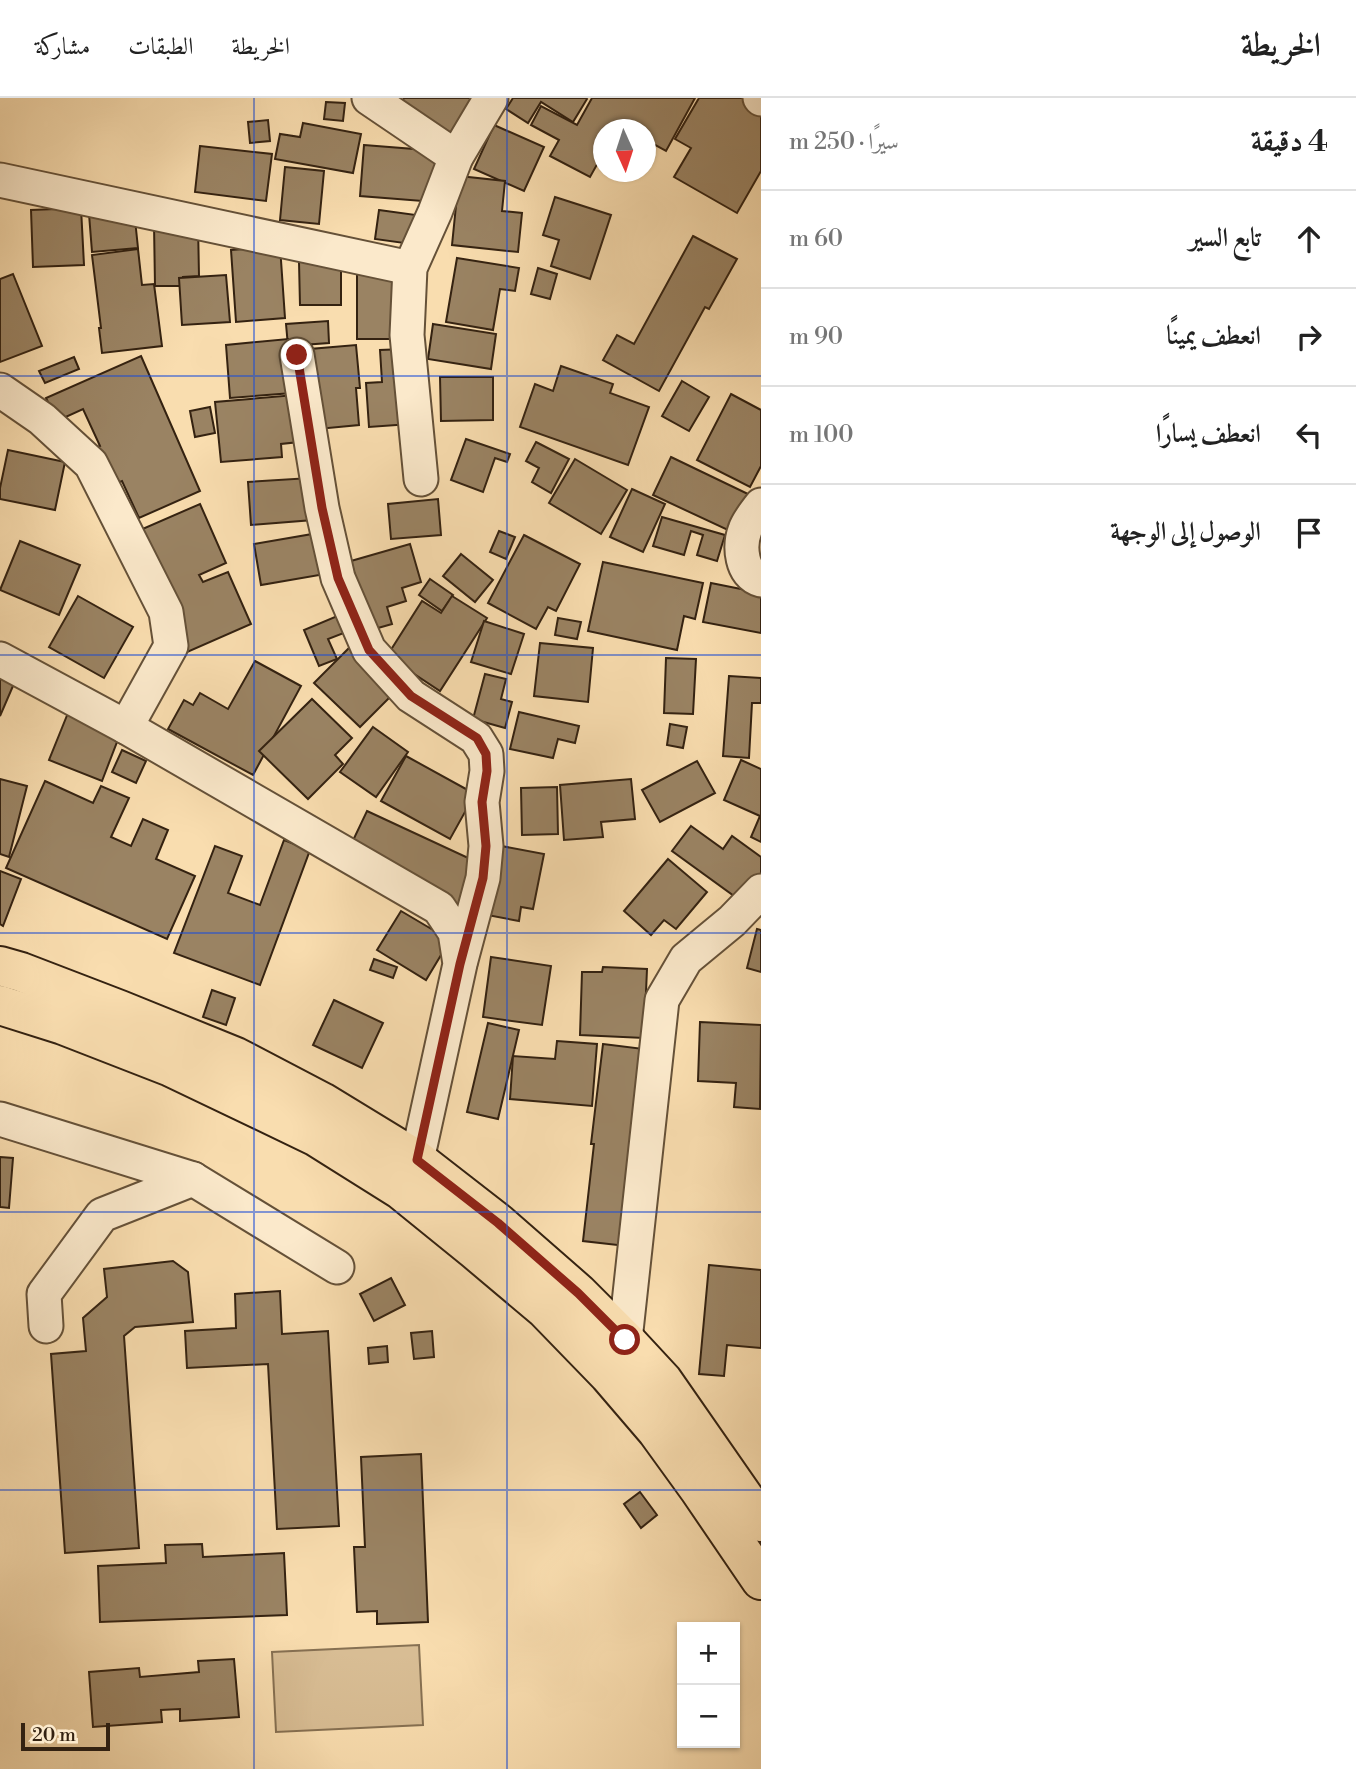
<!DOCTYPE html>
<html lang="ar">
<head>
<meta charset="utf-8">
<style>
  body { margin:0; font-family:"Libre Bodoni",Amiri,serif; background:#f2f2f2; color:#222; direction:rtl }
  .controls { position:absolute; right:21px; bottom:21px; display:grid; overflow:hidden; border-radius:0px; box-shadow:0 2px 5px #0004 }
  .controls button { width:63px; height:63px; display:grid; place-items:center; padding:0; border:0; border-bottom:2px solid #e0e0e0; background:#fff; color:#222; font:35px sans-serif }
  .compass { position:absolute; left:593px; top:21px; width:63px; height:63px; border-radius:50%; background:#fff; box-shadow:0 2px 5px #0004; rotate:177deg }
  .scale { position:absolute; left:21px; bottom:18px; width:89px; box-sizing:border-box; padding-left:7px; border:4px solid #342211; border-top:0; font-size:19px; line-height:24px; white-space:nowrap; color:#342211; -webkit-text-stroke:5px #fbe9cb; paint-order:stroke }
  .stop { position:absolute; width:21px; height:21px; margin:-16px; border:5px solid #8f2418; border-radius:50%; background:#fff }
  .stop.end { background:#8f2418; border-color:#fff; box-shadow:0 2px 7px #0008 }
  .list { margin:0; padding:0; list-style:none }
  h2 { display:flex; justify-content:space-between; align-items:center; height:91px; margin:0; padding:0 28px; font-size:30px }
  h2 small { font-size:23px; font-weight:400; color:#767676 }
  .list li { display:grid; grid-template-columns:46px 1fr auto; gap:21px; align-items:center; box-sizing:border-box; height:98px; padding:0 28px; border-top:2px solid #e0e0e0 }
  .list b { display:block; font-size:26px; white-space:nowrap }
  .list em { font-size:23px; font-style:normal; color:#767676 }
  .icon { flex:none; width:38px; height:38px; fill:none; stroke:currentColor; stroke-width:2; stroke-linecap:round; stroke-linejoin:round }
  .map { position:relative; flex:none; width:761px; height:1671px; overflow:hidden; direction:ltr }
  header { display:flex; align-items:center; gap:42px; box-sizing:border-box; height:98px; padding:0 35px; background:#fff; border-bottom:2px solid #e0e0e0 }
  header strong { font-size:33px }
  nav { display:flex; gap:38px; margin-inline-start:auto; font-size:24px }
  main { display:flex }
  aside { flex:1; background:#fff }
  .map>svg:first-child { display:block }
</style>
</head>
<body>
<header>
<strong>الخريطة</strong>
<nav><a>الخريطة</a><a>الطبقات</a><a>مشاركة</a></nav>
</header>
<main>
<aside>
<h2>4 دقيقة<small>سيرًا · 250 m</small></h2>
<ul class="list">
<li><svg class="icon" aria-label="ahead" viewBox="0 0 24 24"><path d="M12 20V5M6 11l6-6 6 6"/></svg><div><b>تابع السير</b></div><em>60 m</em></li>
<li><svg class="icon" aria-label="right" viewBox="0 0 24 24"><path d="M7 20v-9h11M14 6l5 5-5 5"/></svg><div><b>انعطف يمينًا</b></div><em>90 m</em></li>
<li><svg class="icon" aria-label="left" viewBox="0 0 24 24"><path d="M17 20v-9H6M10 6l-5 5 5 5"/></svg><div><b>انعطف يسارًا</b></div><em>100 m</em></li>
<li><svg class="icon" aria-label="arrive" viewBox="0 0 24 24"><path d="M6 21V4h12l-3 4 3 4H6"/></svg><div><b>الوصول إلى الوجهة</b></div></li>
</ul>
</aside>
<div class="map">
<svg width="761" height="1671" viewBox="0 0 761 1671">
  <rect width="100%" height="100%" fill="#f9ddaf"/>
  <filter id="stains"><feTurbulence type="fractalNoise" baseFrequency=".00286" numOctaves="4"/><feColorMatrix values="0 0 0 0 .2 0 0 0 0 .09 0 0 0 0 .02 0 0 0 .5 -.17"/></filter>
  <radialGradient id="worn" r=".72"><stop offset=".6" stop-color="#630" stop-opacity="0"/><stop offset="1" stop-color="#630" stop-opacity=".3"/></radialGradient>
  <path fill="#d8bd94" stroke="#867052" stroke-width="2" d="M 419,1547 L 423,1627 L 276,1634 L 272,1554 Z"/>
  <g fill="#9a8363" stroke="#342211" stroke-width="2">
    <path d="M 404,0 L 480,0 L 454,43 L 399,9 Z"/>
    <path d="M 513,0 L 586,0 L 587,1 L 573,24 L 541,4 L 528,25 L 506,11 Z"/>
    <path d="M 592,0 L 695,0 L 666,53 L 646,42 L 646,32 L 604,32 L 604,54 L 590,79 L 550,58 L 559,42 L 531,27 L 541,8 L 577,27 Z"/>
    <path d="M 699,0 L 747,0 L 761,8 L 761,73 L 737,115 L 674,79 L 691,50 L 675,41 Z"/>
    <path d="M 326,4 L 345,5 L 343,23 L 324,21 Z"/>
    <path d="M 268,22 L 270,43 L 250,45 L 248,24 Z"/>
    <path d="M 303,25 L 361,36 L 353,75 L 275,61 L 280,36 L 300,39 Z"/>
    <path d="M 494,27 L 544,49 L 524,93 L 474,71 Z"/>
    <path d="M 364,47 L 439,53 L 435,104 L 360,98 Z"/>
    <path d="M 200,48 L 272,56 L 266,103 L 195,94 Z"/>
    <path d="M 285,69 L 324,73 L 319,126 L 280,122 Z"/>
    <path d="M 459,78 L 505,83 L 502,113 L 522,115 L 518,154 L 452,147 Z"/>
    <path d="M 555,99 L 611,117 L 590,181 L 551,168 L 559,142 L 543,137 Z"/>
    <path d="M 81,110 L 84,167 L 33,169 L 31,112 Z"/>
    <path d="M 134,112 L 138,150 L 92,154 L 89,116 Z"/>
    <path d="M 379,112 L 416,117 L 411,146 L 375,141 Z"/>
    <path d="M 198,125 L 199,178 L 183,179 L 183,188 L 155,188 L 154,126 Z"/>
    <path d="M 693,138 L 737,161 L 709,211 L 705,209 L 659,293 L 603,262 L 617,237 L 634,246 Z"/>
    <path d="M 280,148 L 285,220 L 236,224 L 231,152 Z"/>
    <path d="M 138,151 L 142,187 L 154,186 L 162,248 L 102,255 L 99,230 L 101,230 L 92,157 Z"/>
    <path d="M 457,160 L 519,170 L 515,193 L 500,191 L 493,232 L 446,224 Z"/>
    <path d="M 341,163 L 341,207 L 300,207 L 299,164 Z"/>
    <path d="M 538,170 L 557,176 L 550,201 L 531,196 Z"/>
    <rect x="357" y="171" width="45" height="70"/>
    <path d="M 13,176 L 42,248 L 0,264 L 0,181 Z"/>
    <path d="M 226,177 L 230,224 L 182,227 L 179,180 Z"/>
    <path d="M 328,223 L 329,245 L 288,248 L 286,226 Z"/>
    <path d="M 433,226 L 496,236 L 491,271 L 428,261 Z"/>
    <path d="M 288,241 L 292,295 L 230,300 L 226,247 Z"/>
    <path d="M 356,247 L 360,290 L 356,290 L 359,327 L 318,331 L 310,251 Z"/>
    <path d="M 404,251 L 410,326 L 369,329 L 366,285 L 382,284 L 380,252 Z"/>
    <path d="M 141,258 L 200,393 L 139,420 L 122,383 L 113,387 L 97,349 L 100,348 L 83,311 L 57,323 L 46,300 Z"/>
    <path d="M 74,259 L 79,271 L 45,285 L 39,273 Z"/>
    <path d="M 561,268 L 613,286 L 610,295 L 649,309 L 628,367 L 520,329 L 535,286 L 553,293 Z"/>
    <path d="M 440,279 L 493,279 L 493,322 L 441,323 Z"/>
    <path d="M 682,283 L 709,299 L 689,333 L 662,318 Z"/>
    <path d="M 731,296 L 761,312 L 761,368 L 750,389 L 697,362 Z"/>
    <path d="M 295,297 L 299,344 L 281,346 L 282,359 L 221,364 L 215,304 Z"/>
    <path d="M 210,309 L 215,335 L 195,339 L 190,313 Z"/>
    <path d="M 466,341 L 510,356 L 507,364 L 495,360 L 483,394 L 451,382 Z"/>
    <path d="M 536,344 L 569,361 L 551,395 L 532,384 L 539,370 L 526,363 Z"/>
    <path d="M 8,352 L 65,364 L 55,412 L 0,401 L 0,390 Z"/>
    <path d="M 671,359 L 748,396 L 730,433 L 653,397 Z"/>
    <path d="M 575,361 L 627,392 L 601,436 L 549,405 Z"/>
    <path d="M 310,380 L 313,422 L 251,427 L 248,384 Z"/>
    <path d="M 632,391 L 665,406 L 643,454 L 610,439 Z"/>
    <path d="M 438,401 L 441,437 L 391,441 L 388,406 Z"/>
    <path d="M 200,406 L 226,465 L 199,477 L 203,484 L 228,474 L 251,526 L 185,555 L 131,436 Z"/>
    <path d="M 662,419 L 725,437 L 717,463 L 697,457 L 703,437 L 691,433 L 684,457 L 653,448 Z"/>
    <path d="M 499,433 L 515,439 L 506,461 L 490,454 Z"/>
    <path d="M 324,434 L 331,475 L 261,487 L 254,446 Z"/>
    <path d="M 524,437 L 580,466 L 556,513 L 548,509 L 536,531 L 488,505 Z"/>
    <path d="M 20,443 L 80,467 L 59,517 L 0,492 Z"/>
    <path d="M 410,446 L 421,484 L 402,490 L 406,503 L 387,509 L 392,526 L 371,532 L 351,463 Z"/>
    <path d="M 461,456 L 493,482 L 475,504 L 443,478 Z"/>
    <path d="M 603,464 L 703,485 L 695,521 L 684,518 L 677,552 L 588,533 Z"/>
    <path d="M 430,481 L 453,497 L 442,513 L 419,497 Z"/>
    <path d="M 711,485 L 761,495 L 761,535 L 703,524 Z"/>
    <path d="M 78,498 L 133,529 L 104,580 L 49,549 Z"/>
    <path d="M 452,498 L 487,520 L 440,593 L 387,558 L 422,503 L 441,515 Z"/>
    <path d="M 342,516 L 349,533 L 328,541 L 337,561 L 319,568 L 304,532 Z"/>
    <path d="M 558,520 L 581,524 L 577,541 L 555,537 Z"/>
    <path d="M 484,523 L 524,536 L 511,576 L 471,564 Z"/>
    <path d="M 540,545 L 593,550 L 588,604 L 534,598 Z"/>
    <path d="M 351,548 L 397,592 L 360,629 L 314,585 Z"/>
    <path d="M 666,560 L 696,561 L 693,616 L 664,615 Z"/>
    <path d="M 255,563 L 301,588 L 253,677 L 168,631 L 184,602 L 193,607 L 200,595 L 228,611 Z"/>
    <path d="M 0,575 L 16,581 L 0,618 Z"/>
    <path d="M 485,576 L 506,581 L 501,601 L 512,604 L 505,630 L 473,621 Z"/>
    <path d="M 729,578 L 761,580 L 761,605 L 752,605 L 749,660 L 723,658 Z"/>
    <path d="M 312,601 L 352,640 L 335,657 L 343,666 L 308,701 L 259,653 Z"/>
    <path d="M 70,610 L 122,631 L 102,683 L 49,662 Z"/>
    <path d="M 519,614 L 579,628 L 575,645 L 558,641 L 553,660 L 510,651 Z"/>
    <path d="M 670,626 L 687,629 L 683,650 L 667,647 Z"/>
    <path d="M 373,629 L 408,654 L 376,699 L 340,674 Z"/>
    <path d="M 122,652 L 146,663 L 136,685 L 112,674 Z"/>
    <path d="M 406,658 L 475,696 L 450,741 L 381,703 Z"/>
    <path d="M 741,662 L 761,671 L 761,744 L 751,739 L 760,718 L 724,702 Z"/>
    <path d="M 697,663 L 715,695 L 660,724 L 642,692 Z"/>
    <path d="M 0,681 L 27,688 L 9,759 L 0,756 Z"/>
    <path d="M 631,681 L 635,721 L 601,724 L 603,739 L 564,742 L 560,687 Z"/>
    <path d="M 45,683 L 93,705 L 101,688 L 129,700 L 111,739 L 131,748 L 143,721 L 168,732 L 156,761 L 195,778 L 167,841 L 6,770 Z"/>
    <path d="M 557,689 L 558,736 L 522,737 L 521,690 Z"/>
    <path d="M 367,713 L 479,765 L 459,807 L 347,755 Z"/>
    <path d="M 691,728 L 723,751 L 732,738 L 761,759 L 761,775 L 741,803 L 672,753 Z"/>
    <path d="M 284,742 L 310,752 L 260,887 L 174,855 L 215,748 L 242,758 L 228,795 L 260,807 Z"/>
    <path d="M 496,747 L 544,756 L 533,811 L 521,809 L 519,823 L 482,816 Z"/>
    <path d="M 668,761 L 707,794 L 676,831 L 664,822 L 651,837 L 624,813 Z"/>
    <path d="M 0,773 L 21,781 L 3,828 L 0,826 Z"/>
    <path d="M 401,813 L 450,842 L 426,882 L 377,852 Z"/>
    <path d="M 757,831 L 761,832 L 761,874 L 747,870 Z"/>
    <path d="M 491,859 L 551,868 L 542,927 L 483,919 Z"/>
    <path d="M 374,861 L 397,869 L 393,880 L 370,872 Z"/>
    <path d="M 603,869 L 647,871 L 644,940 L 580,937 L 582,874 L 602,874 Z"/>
    <path d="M 212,892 L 235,900 L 226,927 L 203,919 Z"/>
    <path d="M 334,902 L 383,925 L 362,970 L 313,947 Z"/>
    <path d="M 700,924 L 761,927 L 760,1011 L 734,1009 L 736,985 L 698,983 Z"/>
    <path d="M 488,925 L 519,932 L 498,1021 L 467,1014 Z"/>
    <path d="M 557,943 L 597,946 L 592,1008 L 510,1001 L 513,958 L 555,961 Z"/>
    <path d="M 603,946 L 652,952 L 626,1148 L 583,1143 L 594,1046 L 591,1046 Z"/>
    <path d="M 0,1059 L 13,1060 L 9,1110 L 0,1109 Z"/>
    <path d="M 173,1163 L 188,1174 L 193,1224 L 135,1229 L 124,1238 L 139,1450 L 65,1455 L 51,1256 L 86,1253 L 83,1220 L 107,1199 L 104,1171 Z"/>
    <path d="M 709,1167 L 761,1172 L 761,1250 L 727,1247 L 724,1278 L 699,1276 Z"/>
    <path d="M 391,1180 L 405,1207 L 374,1223 L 360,1196 Z"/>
    <path d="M 280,1193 L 282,1236 L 328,1233 L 339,1428 L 277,1431 L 268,1266 L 187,1270 L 185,1233 L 236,1230 L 235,1196 Z"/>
    <path d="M 432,1233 L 434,1259 L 414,1261 L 411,1235 Z"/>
    <path d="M 387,1248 L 388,1264 L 369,1266 L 368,1250 Z"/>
    <path d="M 421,1356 L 428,1524 L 377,1526 L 377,1513 L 357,1514 L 354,1449 L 365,1449 L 361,1359 Z"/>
    <path d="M 640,1394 L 657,1417 L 641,1430 L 624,1406 Z"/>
    <path d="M 202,1446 L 203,1459 L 284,1455 L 287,1517 L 100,1524 L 98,1468 L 166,1465 L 165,1447 Z"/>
    <path d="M 234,1561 L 239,1619 L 180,1623 L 180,1611 L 161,1612 L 162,1624 L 93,1629 L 89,1574 L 139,1570 L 140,1579 L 199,1574 L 198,1563 Z"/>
  </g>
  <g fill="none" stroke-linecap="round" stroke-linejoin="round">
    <g stroke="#655138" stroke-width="37">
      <g id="minor">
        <path d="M 369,0 L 456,59"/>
        <path d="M 760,0 L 761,1"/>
        <path d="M 0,82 L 410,170"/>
        <path d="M 297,257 L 322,410 L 338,480 L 369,552 L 411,598 L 476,640 L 486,656 L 487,673 L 482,704 L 486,748 L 483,780 L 461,862"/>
        <path d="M 0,292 L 42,321 L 91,366 L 166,514 L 171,548 L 126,629"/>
        <path d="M 421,381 L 407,237 L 410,170 L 435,114 L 456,59 L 491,0"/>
        <path d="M 761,407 C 756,414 748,423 745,432 C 739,448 741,477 761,482"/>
        <path d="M 0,561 L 126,629 L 439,810 L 455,834 L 460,866 L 417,1062"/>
        <path d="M 0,1021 L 193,1081 L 337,1169"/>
        <path d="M 46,1228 L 44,1196 L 102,1117 L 193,1081"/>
        <path d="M 625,1242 L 662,902 L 686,861 L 732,823 L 761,793"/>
      </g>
    </g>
    <g stroke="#342211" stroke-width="42">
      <g id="major">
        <path d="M 0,868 L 21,874 L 120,912 L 236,959 L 322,1004 L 417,1062 L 498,1125 L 578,1195 L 625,1242 L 663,1283 L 761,1424"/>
        <path d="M 0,907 L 63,927 L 171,969 L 315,1038 L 401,1092 L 475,1152 L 545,1211 L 609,1277 L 657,1333 L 699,1391 L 761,1482"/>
      </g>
    </g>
    <use href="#minor" stroke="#fbe9cb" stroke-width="33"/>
    <use href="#major" stroke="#f9ddaf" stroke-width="38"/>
  </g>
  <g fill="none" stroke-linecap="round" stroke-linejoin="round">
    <path stroke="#8f2418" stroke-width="9" d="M 297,257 L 322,410 L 338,480 L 369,552 L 411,598 L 477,640 L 486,656 L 487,673 L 482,704 L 486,748 L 483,780 L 460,866 L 417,1062 L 498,1125 L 578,1195 L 625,1242"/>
  </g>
  <path fill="none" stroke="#1d4ed8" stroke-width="2" stroke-opacity="0.55" d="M 254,0 L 254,1671M 507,0 L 507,1671M 0,278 L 761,278M 0,557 L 761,557M 0,835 L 761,835M 0,1114 L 761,1114M 0,1392 L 761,1392"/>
  <rect width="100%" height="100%" filter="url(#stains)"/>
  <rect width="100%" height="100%" fill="url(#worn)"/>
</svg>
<div class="controls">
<button>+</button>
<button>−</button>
</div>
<svg class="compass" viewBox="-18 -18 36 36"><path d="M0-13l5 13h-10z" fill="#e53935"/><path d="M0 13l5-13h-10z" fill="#767676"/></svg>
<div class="scale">20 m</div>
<div class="stop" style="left:625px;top:1242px"></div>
<div class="stop end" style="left:297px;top:257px"></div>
</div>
</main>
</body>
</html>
